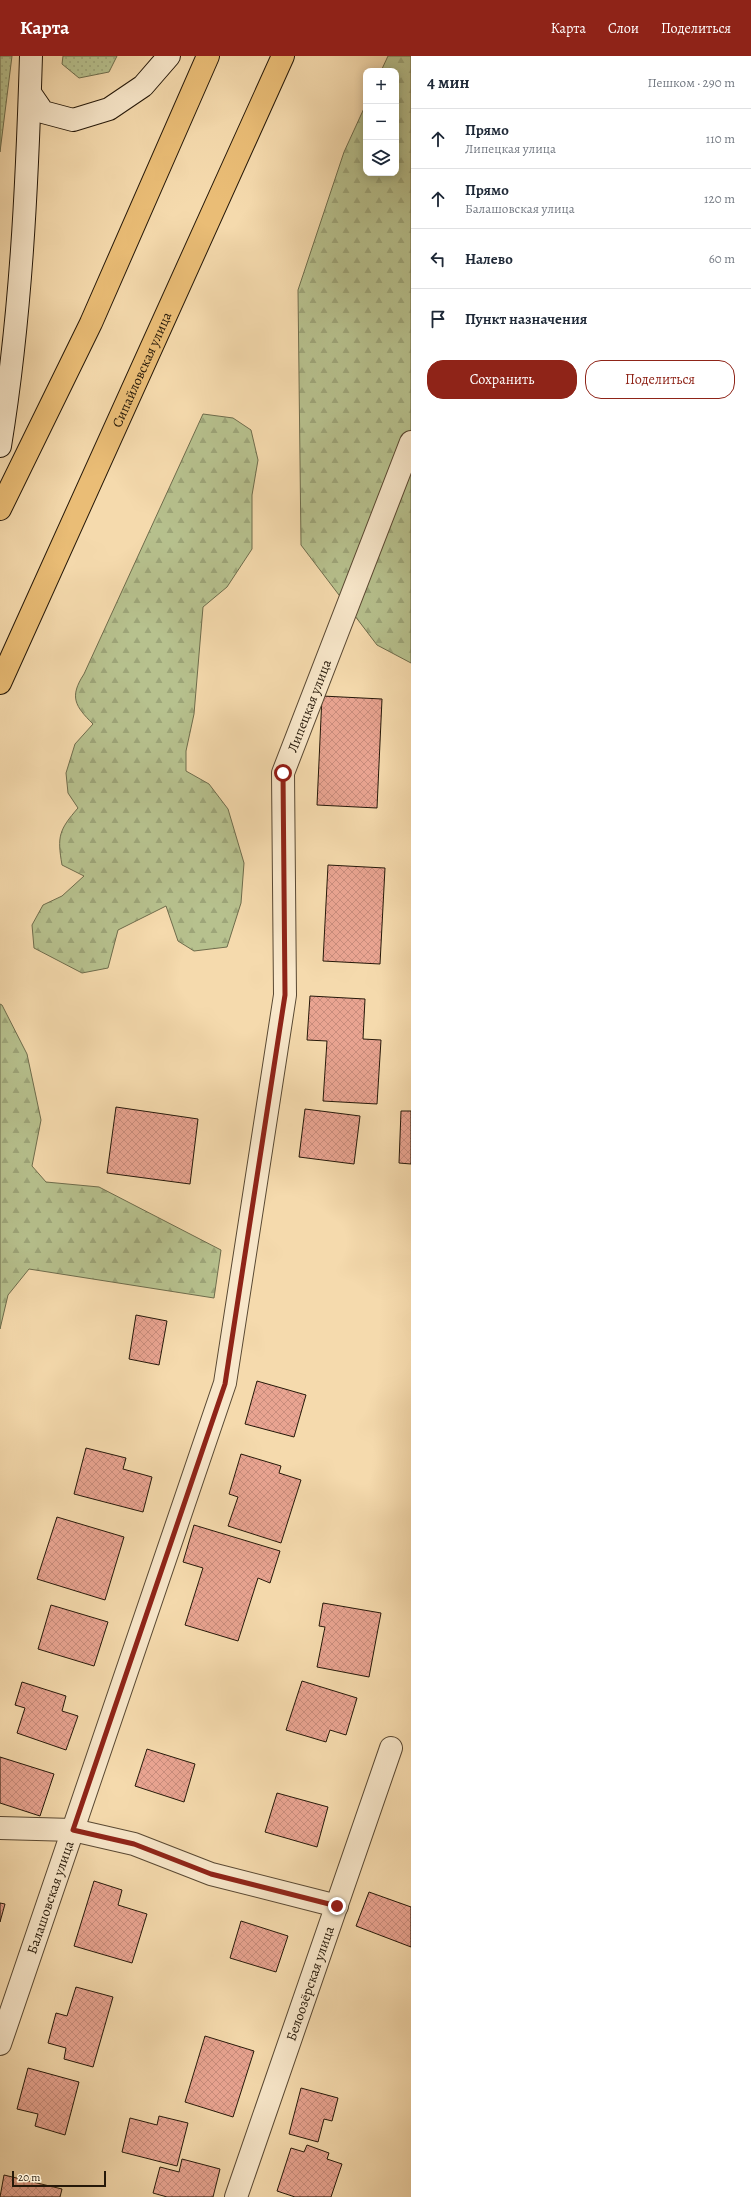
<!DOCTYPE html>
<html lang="ru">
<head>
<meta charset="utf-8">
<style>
  body { margin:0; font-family:Alegreya,serif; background:#f6f6f7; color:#1f2937 }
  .controls { position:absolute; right:12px; top:12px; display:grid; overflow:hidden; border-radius:8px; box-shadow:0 2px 10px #0003 }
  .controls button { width:36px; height:36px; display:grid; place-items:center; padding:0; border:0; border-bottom:1px solid #e0e1e3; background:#fff; color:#1f2937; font:20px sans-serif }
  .scale { position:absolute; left:12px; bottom:10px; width:94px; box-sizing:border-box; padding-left:4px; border:2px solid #251809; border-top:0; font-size:11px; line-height:14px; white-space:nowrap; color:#251809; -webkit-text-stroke:3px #f8e7ca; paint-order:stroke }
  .stop { position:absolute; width:12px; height:12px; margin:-9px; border:3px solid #8f2418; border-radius:50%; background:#fff }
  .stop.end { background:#8f2418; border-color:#fff; box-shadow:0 1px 4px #0008 }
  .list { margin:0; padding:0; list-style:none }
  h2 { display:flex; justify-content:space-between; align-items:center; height:52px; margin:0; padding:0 16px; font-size:17px }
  h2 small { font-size:13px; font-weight:400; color:#747a83 }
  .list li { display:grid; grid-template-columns:26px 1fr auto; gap:12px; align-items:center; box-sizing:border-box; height:60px; padding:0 16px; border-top:1px solid #e0e1e3 }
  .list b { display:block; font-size:15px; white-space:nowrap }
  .list p { margin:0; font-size:13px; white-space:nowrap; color:#747a83 }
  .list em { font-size:13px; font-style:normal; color:#747a83 }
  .actions { display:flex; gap:8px; padding:12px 16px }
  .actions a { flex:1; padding:9px 0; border:1px solid #8f2418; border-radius:16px; text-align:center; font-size:14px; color:#8f2418 }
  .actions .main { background:#8f2418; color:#fff }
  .icon { flex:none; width:22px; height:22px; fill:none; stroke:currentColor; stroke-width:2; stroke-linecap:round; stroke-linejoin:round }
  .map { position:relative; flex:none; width:411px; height:2141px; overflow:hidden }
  header { display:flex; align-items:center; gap:24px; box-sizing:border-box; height:56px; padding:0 20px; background:#8f2418; color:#fff }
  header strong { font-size:19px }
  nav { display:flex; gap:22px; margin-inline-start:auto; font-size:14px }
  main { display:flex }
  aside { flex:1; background:#fff }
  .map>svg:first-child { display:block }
</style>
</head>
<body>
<header>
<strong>Карта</strong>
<nav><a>Карта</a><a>Слои</a><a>Поделиться</a></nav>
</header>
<main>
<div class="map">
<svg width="411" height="2141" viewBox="0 0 411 2141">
  <defs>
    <pattern id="grass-dots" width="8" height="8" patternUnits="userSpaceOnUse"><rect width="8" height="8" fill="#b7c18e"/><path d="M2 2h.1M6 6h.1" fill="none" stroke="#9da579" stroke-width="1.8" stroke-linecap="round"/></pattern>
    <pattern id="forest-firs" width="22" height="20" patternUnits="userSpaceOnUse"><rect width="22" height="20" fill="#b7c18e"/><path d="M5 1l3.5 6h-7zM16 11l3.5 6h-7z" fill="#9da579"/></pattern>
    <pattern id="building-cross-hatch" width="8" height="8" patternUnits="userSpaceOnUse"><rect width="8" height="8" fill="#e9a491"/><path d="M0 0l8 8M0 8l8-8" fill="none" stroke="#c88c7c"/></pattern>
  </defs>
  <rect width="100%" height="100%" fill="#f5daad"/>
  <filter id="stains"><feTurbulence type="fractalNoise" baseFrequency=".005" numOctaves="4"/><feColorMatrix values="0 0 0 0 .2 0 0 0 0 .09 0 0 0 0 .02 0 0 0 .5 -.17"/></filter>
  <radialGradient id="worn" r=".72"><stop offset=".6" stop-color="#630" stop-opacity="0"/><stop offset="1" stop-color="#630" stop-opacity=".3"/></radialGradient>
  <g fill="url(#grass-dots)" stroke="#6e6c4c">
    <path d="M 0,0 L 12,0 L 0,96 Z"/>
    <path d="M 63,0 L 117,0 L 109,16 L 79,22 L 62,8 Z"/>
  </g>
  <g fill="url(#forest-firs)" stroke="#6e6c4c">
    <path d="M 388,0 L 411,0 L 411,607 L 377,589 L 301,489 L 298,234 L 344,96 L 366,48 L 366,117 L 396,117 L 396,15 L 381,15 Z"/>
    <path d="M 203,358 L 233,362 L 251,374 L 258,404 L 252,439 L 252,493 L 227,531 L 203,551 L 194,658 L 186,695 L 186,715 L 209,728 L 228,753 L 244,807 L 241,847 L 227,891 L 194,895 L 178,885 L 166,850 L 118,874 L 108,912 L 82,917 L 34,892 L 32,869 L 43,849 L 62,840 L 84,820 L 62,809 C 57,780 59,774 78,752 L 68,737 L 66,717 L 75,688 L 93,668 C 75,650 69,641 84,618 Z"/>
    <path d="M 0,948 L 2,949 L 27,998 L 41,1064 L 32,1110 L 46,1126 L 99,1131 L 221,1194 L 214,1242 L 29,1213 L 8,1239 L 0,1273 Z"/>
  </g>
  <g fill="url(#building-cross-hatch)" stroke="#251809">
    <path d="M 322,640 L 382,643 L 377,752 L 317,749 Z"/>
    <path d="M 328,809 L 385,812 L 380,908 L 323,905 Z"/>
    <path d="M 310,940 L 365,943 L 363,983 L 381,984 L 377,1048 L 323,1045 L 327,985 L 307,984 Z"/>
    <path d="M 116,1051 L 198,1063 L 190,1128 L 107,1117 Z"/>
    <path d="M 305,1053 L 360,1060 L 354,1108 L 299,1101 Z"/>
    <path d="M 401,1055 L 411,1055 L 411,1108 L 399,1107 Z"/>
    <path d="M 136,1259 L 167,1265 L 159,1309 L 129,1303 Z"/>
    <path d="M 257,1325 L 306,1339 L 294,1381 L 245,1368 Z"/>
    <path d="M 86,1392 L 126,1402 L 123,1413 L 152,1421 L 143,1456 L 74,1438 Z"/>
    <path d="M 241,1398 L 281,1410 L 279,1417 L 301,1424 L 281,1487 L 228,1470 L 238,1441 L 229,1438 Z"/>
    <path d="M 57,1461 L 124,1481 L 105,1544 L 37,1523 Z"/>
    <path d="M 194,1469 L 280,1495 L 270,1527 L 258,1522 L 238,1585 L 185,1569 L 203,1512 L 183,1506 Z"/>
    <path d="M 323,1547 L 381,1557 L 369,1621 L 317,1611 L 325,1571 L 319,1570 Z"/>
    <path d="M 51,1549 L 108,1566 L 94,1610 L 38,1593 Z"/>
    <path d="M 302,1625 L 357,1642 L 346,1679 L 330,1674 L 326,1686 L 286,1674 Z"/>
    <path d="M 22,1626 L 66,1640 L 62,1655 L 78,1660 L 66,1694 L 17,1677 L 25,1652 L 15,1649 Z"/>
    <path d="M 147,1693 L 195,1708 L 184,1746 L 135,1730 Z"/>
    <path d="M 0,1701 L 54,1718 L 40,1760 L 0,1747 Z"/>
    <path d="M 277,1737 L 328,1751 L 317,1791 L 265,1776 Z"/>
    <path d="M 94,1825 L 122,1834 L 118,1849 L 147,1858 L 132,1907 L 74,1890 Z"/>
    <path d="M 369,1836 L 411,1851 L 411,1891 L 356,1870 Z"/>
    <path d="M 0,1847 L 5,1848 L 0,1866 Z"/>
    <path d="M 241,1865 L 288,1880 L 276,1916 L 230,1902 Z"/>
    <path d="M 76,1931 L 113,1941 L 93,2011 L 64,2003 L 66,1992 L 48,1987 L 56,1957 L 67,1960 Z"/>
    <path d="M 205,1980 L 254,1995 L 233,2061 L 185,2046 Z"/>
    <path d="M 28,2012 L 79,2026 L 65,2079 L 35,2070 L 38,2058 L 17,2053 Z"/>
    <path d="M 301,2032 L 338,2042 L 332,2065 L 324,2063 L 318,2086 L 289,2078 Z"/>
    <path d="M 159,2060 L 188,2067 L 177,2110 L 122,2096 L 130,2062 L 157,2069 Z"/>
    <path d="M 307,2089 L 329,2097 L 327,2103 L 342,2108 L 331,2141 L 295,2141 L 277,2135 L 291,2092 L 304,2096 Z"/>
    <path d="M 182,2103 L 220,2113 L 213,2141 L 167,2141 L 153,2137 L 160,2111 L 179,2116 Z"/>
    <path d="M 4,2119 L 62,2133 L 60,2141 L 0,2141 Z"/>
  </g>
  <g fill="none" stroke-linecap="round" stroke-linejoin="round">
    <g stroke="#594832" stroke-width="24">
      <g id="street">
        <path d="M 0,1772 L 73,1774 L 134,1788 L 211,1818 L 337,1850"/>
        <path id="s1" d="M 0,1988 L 225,1327 L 285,939 L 283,717 L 411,386"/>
        <path id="s2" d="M 236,2141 L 391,1692"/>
      </g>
    </g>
    <g stroke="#251809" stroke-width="24">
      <g id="secondary">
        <path d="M 30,37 L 43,56 L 73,64 L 109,53 L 143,30 L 169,0"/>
        <path d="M 0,390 C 21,261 27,131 31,0"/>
      </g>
    </g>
    <g stroke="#251809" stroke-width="24">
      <g id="primary">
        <path d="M 0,453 L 91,267 L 208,0"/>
        <path id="s3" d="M 0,627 L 283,0"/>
      </g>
    </g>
    <use href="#street" stroke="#f8e7ca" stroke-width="22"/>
    <use href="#secondary" stroke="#f8e7ca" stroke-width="22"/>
    <use href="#primary" stroke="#eabd76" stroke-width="22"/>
  </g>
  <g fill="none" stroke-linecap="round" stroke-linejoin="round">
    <path stroke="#8f2418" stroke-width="5" d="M 283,717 L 285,939 L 225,1328 L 73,1774 L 134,1788 L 211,1818 L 337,1850"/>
  </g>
  <g text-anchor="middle" stroke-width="3" stroke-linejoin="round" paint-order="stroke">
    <g font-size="14" fill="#251809" stroke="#f8e7ca">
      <text dy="5" stroke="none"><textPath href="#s3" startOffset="344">Сипайловская улица</textPath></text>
      <text dy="5" stroke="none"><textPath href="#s1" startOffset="1385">Липецкая улица</textPath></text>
      <text dy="5" stroke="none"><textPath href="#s1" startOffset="155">Балашовская улица</textPath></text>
      <text dy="5" stroke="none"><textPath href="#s2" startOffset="226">Белоозёрская улица</textPath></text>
    </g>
  </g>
  <rect width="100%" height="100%" filter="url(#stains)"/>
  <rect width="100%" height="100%" fill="url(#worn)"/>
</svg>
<div class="controls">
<button>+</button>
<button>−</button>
<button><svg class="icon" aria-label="layers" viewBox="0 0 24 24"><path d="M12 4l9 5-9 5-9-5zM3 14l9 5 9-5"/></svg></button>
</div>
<div class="scale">20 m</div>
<div class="stop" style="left:283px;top:717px"></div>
<div class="stop end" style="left:337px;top:1850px"></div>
</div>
<aside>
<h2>4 мин<small>Пешком · 290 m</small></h2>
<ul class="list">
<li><svg class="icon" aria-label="ahead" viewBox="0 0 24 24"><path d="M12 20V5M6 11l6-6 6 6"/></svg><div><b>Прямо</b><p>Липецкая улица</p></div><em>110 m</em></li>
<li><svg class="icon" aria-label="ahead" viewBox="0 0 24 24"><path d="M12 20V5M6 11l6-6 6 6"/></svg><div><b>Прямо</b><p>Балашовская улица</p></div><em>120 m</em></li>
<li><svg class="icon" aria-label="left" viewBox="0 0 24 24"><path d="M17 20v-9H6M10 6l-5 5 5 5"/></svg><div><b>Налево</b></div><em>60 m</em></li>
<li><svg class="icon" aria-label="arrive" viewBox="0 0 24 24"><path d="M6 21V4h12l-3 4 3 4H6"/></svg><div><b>Пункт назначения</b></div></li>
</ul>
<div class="actions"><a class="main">Сохранить</a><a>Поделиться</a></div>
</aside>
</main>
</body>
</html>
